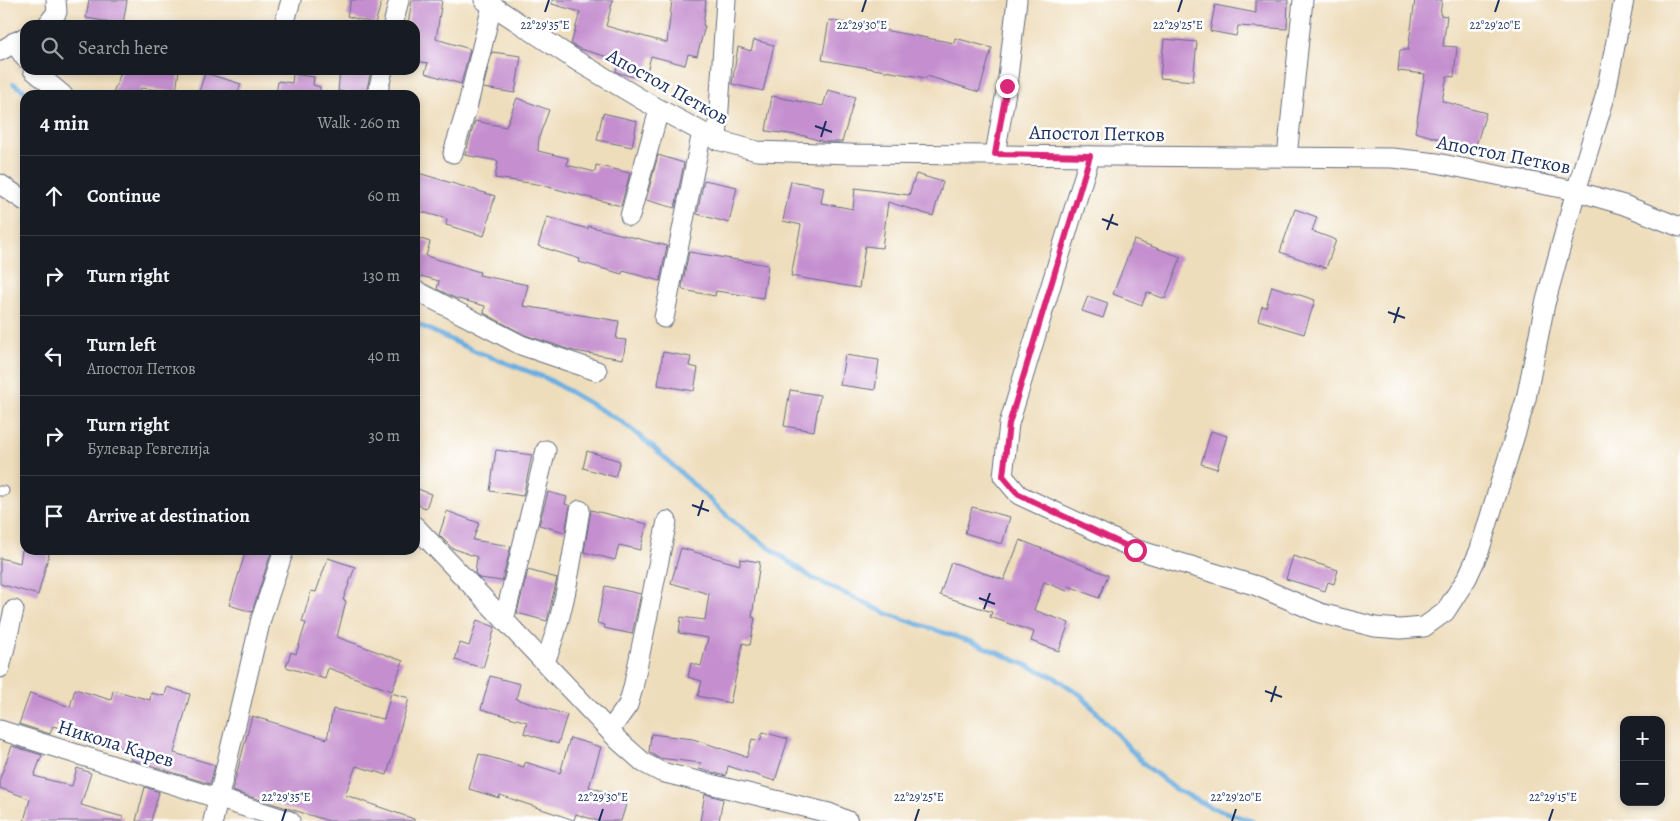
<!DOCTYPE html>
<html lang="en">
<head>
<meta charset="utf-8">
<style>
  body { margin:0; font-family:Alegreya,serif; background:#242831; color:#f1f3f6 }
  .controls { position:absolute; right:15px; bottom:15px; display:grid; overflow:hidden; border-radius:10px; box-shadow:0 2px 8px #0003 }
  .controls button { width:45px; height:45px; display:grid; place-items:center; padding:0; border:0; border-bottom:1px solid #363941; background:#171b24; color:#f1f3f6; font:25px sans-serif }
  .stop { position:absolute; width:15px; height:15px; margin:-11px; border:4px solid #db2777; border-radius:50%; background:#fff }
  .stop.end { background:#db2777; border-color:#fff; box-shadow:0 1px 5px #0008 }
  .list { margin:0; padding:0; list-style:none }
  h2 { display:flex; justify-content:space-between; align-items:center; height:65px; margin:0; padding:0 20px; font-size:21px }
  h2 small { font-size:16px; font-weight:400; color:#9ea1a6 }
  .list li { display:grid; grid-template-columns:32px 1fr auto; gap:15px; align-items:center; box-sizing:border-box; height:80px; padding:0 20px; border-top:1px solid #363941 }
  .list b { display:block; font-size:19px; white-space:nowrap }
  .list p { margin:0; font-size:16px; white-space:nowrap; color:#9ea1a6 }
  .list em { font-size:16px; font-style:normal; color:#9ea1a6 }
  .icon { flex:none; width:28px; height:28px; fill:none; stroke:currentColor; stroke-width:2; stroke-linecap:round; stroke-linejoin:round }
  .map { position:relative; flex:none; width:1680px; height:821px; overflow:hidden }
  .search { position:absolute; background:#171b24; box-shadow:0 2px 8px #0003; left:20px; top:20px; width:400px; height:55px; display:flex; align-items:center; gap:12px; box-sizing:border-box; padding:0 18px; border-radius:15px; color:#9ea1a6; font-size:19px }
  .panel { position:absolute; background:#171b24; box-shadow:0 2px 8px #0003; left:20px; top:90px; width:400px; height:465px; border-radius:15px }
  .map>svg:first-child { display:block }
</style>
</head>
<body>
<div class="map">
<svg width="1680" height="821" viewBox="0 0 1680 821">
  <rect width="100%" height="100%" fill="#fff"/>
  <filter id="ink" filterUnits="userSpaceOnUse"><feTurbulence type="fractalNoise" baseFrequency=".02" numOctaves="2"/><feDisplacementMap in="SourceGraphic" scale="10" xChannelSelector="R" yChannelSelector="G"/><feConvolveMatrix kernelMatrix="1 2 1 2 8 2 1 2 1" color-interpolation-filters="sRGB"/></filter>
  <filter id="wash" filterUnits="userSpaceOnUse"><feTurbulence type="fractalNoise" baseFrequency=".0096" numOctaves="4" result="noise"/><feDisplacementMap in="SourceGraphic" scale="20" xChannelSelector="R" yChannelSelector="G"/><feGaussianBlur stdDeviation="1.12" result="paint"/><feColorMatrix in="noise" values="0 0 0 0 0 0 0 0 0 0 0 0 0 0 0 0 0 1.4 0 .05"/><feComposite in="paint" operator="in"/></filter>
  <g filter="url(#wash)">
    <rect width="100%" height="100%" fill="#edb"/>
    <g fill="none" stroke-linecap="round" stroke-linejoin="round">
      <g stroke="#6baee0" stroke-width="5">
        <path d="M 14,84 L 30,95"/>
        <path d="M 415,323 L 475,351 L 546,378 L 622,422 L 654,448 L 736,524 L 812,578 L 888,614 L 975,643 L 1054,677 L 1081,695 L 1144,764 L 1174,788 L 1210,807 L 1252,821"/>
      </g>
    </g>
    <g id="blocks">
      <g fill="#c58fcf">
        <path d="M 89,0 L 127,0 L 123,24 L 86,18 Z"/>
        <path d="M 351,0 L 382,0 L 375,24 L 347,16 Z"/>
        <path d="M 412,0 L 442,0 L 436,39 L 470,49 L 461,84 L 425,73 L 428,63 L 415,61 L 415,25 L 408,25 Z"/>
        <path d="M 552,0 L 613,0 L 606,26 L 667,43 L 672,0 L 706,0 L 703,25 L 705,26 L 697,56 L 688,54 L 685,65 L 651,56 L 645,80 L 619,73 L 616,71 L 619,60 L 580,49 L 571,44 L 580,12 L 552,4 Z"/>
        <path d="M 1256,0 L 1288,0 L 1287,29 L 1238,26 L 1236,36 L 1210,31 L 1215,5 L 1256,13 Z"/>
        <path d="M 1415,0 L 1442,0 L 1440,15 L 1447,16 L 1443,46 L 1457,47 L 1454,77 L 1447,76 L 1442,101 L 1486,113 L 1475,149 L 1415,132 L 1425,74 L 1398,71 L 1400,50 L 1408,50 Z"/>
        <path d="M 829,20 L 954,43 L 955,38 L 992,48 L 979,92 L 927,76 L 926,78 L 822,60 Z"/>
        <path d="M 1164,39 L 1197,42 L 1193,81 L 1160,78 Z"/>
        <path d="M 754,40 L 774,45 L 763,91 L 732,84 L 738,47 L 751,51 Z"/>
        <path d="M 492,52 L 521,56 L 515,93 L 483,88 Z"/>
        <path d="M 122,70 L 179,70 L 176,92 L 141,88 L 139,95 L 112,95 Z"/>
        <path d="M 340,70 L 371,70 L 366,94 L 338,91 Z"/>
        <path d="M 205,73 L 241,84 L 237,95 L 198,95 Z"/>
        <path d="M 293,74 L 314,77 L 313,85 L 320,87 L 320,95 L 276,95 L 278,81 L 292,83 Z"/>
        <path d="M 828,90 L 855,97 L 842,142 L 824,142 L 805,136 L 766,131 L 772,96 L 823,106 Z"/>
        <path d="M 517,98 L 549,110 L 539,137 L 538,151 L 568,158 L 567,165 L 595,172 L 596,165 L 630,173 L 621,206 L 537,184 L 495,178 L 498,161 L 465,155 L 475,121 L 506,127 Z"/>
        <path d="M 603,113 L 637,121 L 632,147 L 597,140 Z"/>
        <path d="M 658,155 L 684,163 L 675,208 L 646,200 Z"/>
        <path d="M 415,172 L 495,196 L 484,236 L 446,225 L 447,219 L 415,210 Z"/>
        <path d="M 916,174 L 943,182 L 933,216 L 888,202 L 882,248 L 865,246 L 859,288 L 791,276 L 801,225 L 783,221 L 791,181 L 824,187 L 821,203 L 853,209 L 855,188 L 909,195 Z"/>
        <path d="M 704,180 L 737,187 L 729,223 L 697,214 Z"/>
        <path d="M 1295,209 L 1317,217 L 1312,231 L 1336,240 L 1326,268 L 1280,252 Z"/>
        <path d="M 547,217 L 588,229 L 588,226 L 667,246 L 660,281 L 623,271 L 622,274 L 579,262 L 580,259 L 538,246 Z"/>
        <path d="M 415,237 L 430,242 L 426,256 L 480,272 L 479,275 L 528,285 L 523,306 L 619,321 L 616,339 L 626,340 L 623,359 L 574,351 L 525,335 L 484,313 L 485,306 L 455,298 L 437,289 L 439,281 L 421,276 L 420,280 L 415,279 Z"/>
        <path d="M 1134,240 L 1181,257 L 1165,299 L 1147,292 L 1142,305 L 1113,294 Z"/>
        <path d="M 689,252 L 768,265 L 763,298 L 716,291 L 715,296 L 683,290 L 682,286 Z"/>
        <path d="M 1272,286 L 1315,300 L 1304,334 L 1258,320 L 1262,306 L 1266,307 Z"/>
        <path d="M 1088,296 L 1108,303 L 1103,318 L 1082,311 Z"/>
        <path d="M 663,352 L 691,357 L 689,366 L 698,368 L 694,391 L 658,385 Z"/>
        <path d="M 845,355 L 879,360 L 875,390 L 840,385 Z"/>
        <path d="M 790,390 L 820,395 L 814,431 L 784,426 Z"/>
        <path d="M 1211,431 L 1227,436 L 1217,469 L 1201,464 Z"/>
        <path d="M 496,450 L 532,455 L 523,496 L 490,491 Z"/>
        <path d="M 587,451 L 620,461 L 615,477 L 583,468 Z"/>
        <path d="M 415,488 L 431,494 L 426,508 L 415,504 Z"/>
        <path d="M 548,492 L 567,497 L 565,504 L 570,506 L 565,532 L 539,525 Z"/>
        <path d="M 972,507 L 1010,517 L 1002,544 L 965,533 Z"/>
        <path d="M 591,510 L 647,524 L 640,550 L 619,545 L 615,560 L 584,552 Z"/>
        <path d="M 447,511 L 479,523 L 473,540 L 511,546 L 502,581 L 479,578 L 475,573 L 477,557 L 452,548 L 439,535 Z"/>
        <path d="M 1020,540 L 1108,575 L 1099,598 L 1069,586 L 1067,591 L 1044,582 L 1034,610 L 1069,623 L 1059,651 L 1031,641 L 1034,632 L 990,617 L 992,612 L 940,595 L 951,562 L 1004,580 Z"/>
        <path d="M 681,548 L 740,565 L 740,559 L 760,562 L 752,617 L 755,618 L 750,645 L 743,643 L 730,703 L 698,696 L 702,681 L 688,677 L 691,663 L 701,666 L 708,638 L 679,633 L 681,617 L 705,620 L 709,594 L 671,583 Z"/>
        <path d="M 22,550 L 50,550 L 38,595 L 0,584 L 0,558 L 20,563 Z"/>
        <path d="M 246,550 L 272,550 L 252,612 L 229,605 Z"/>
        <path d="M 1293,556 L 1338,570 L 1334,584 L 1328,582 L 1325,591 L 1286,579 Z"/>
        <path d="M 328,558 L 355,567 L 343,600 L 346,601 L 337,637 L 403,661 L 392,691 L 328,668 L 325,679 L 286,667 L 291,652 L 296,654 L 306,623 L 302,622 L 311,591 L 316,592 Z"/>
        <path d="M 528,570 L 557,578 L 547,621 L 517,613 Z"/>
        <path d="M 605,586 L 641,594 L 632,634 L 604,628 L 605,625 L 597,623 Z"/>
        <path d="M 477,620 L 495,627 L 483,668 L 455,660 L 460,643 L 469,646 Z"/>
        <path d="M 490,676 L 520,684 L 516,699 L 567,715 L 558,744 L 524,733 L 527,722 L 481,709 Z"/>
        <path d="M 167,687 L 190,694 L 174,753 L 215,765 L 210,784 L 130,759 L 133,751 L 99,742 L 100,740 L 53,726 L 50,734 L 19,724 L 30,693 L 70,707 L 75,689 L 111,700 L 113,690 L 150,700 L 151,693 L 165,696 Z"/>
        <path d="M 391,693 L 409,698 L 387,775 L 356,766 L 345,795 L 414,819 L 414,821 L 329,821 L 232,791 L 252,716 L 327,739 L 333,709 L 384,719 Z"/>
        <path d="M 763,732 L 788,739 L 775,781 L 728,766 L 726,776 L 699,769 L 701,763 L 658,758 L 649,752 L 651,734 L 693,739 L 747,757 L 752,739 L 760,741 Z"/>
        <path d="M 570,738 L 601,747 L 589,787 L 628,798 L 621,821 L 598,821 L 576,814 L 574,820 L 500,795 L 499,798 L 469,789 L 479,754 L 524,767 L 525,762 L 560,773 Z"/>
        <path d="M 12,746 L 42,755 L 34,776 L 72,786 L 77,768 L 91,773 L 81,805 L 123,817 L 122,821 L 24,821 L 30,799 L 0,788 L 0,778 Z"/>
        <path d="M 145,787 L 159,792 L 151,821 L 136,821 Z"/>
        <path d="M 705,794 L 723,799 L 719,821 L 700,821 Z"/>
      </g>
    </g>
  </g>
  <g filter="url(#ink)">
    <use href="#blocks" fill-opacity="0" stroke="#656c7f" stroke-width="1"/>
    <g fill="none" stroke-linecap="round" stroke-linejoin="round">
      <g stroke="#656c7f" stroke-width="11">
        <path id="service" d="M 0,491 L 4,491"/>
      </g>
      <g stroke="#656c7f" stroke-width="21">
        <g id="minor">
          <path d="M 484,0 L 577,61 L 646,102 L 717,140 L 757,151 L 851,154 L 1392,158 L 1437,163 L 1576,191 L 1624,205 L 1680,227"/>
          <path d="M 47,25 L 57,12 L 56,0"/>
          <path d="M 284,25 L 291,0"/>
          <path d="M 393,25 L 399,0"/>
          <path d="M 14,42 L 25,58"/>
          <path d="M 0,51 L 25,37"/>
          <path d="M 33,70 L 63,95"/>
          <path d="M 377,95 L 383,70"/>
          <path d="M 717,140 L 726,0"/>
          <path d="M 453,153 L 467,108 L 492,6"/>
          <path d="M 995,154 L 1007,86 L 1017,0"/>
          <path d="M 1090,156 L 1009,424 L 1003,476 L 1019,495 L 1135,549 L 1257,586 L 1320,613 L 1375,627 L 1400,629 L 1424,627 L 1445,612 L 1467,578 L 1479,552 L 1526,399 L 1545,304 L 1576,191 L 1605,97 L 1624,0"/>
          <path d="M 1287,157 L 1303,0"/>
          <path d="M 0,184 L 25,201"/>
          <path d="M 630,216 L 659,110"/>
          <path d="M 415,290 L 521,345 L 597,371"/>
          <path d="M 664,318 L 702,132"/>
          <path d="M 415,526 L 619,741 L 644,763 L 661,772 L 829,813 L 848,821"/>
          <path d="M 504,620 L 546,450"/>
          <path d="M 545,662 C 565,613 571,562 580,510"/>
          <path d="M 0,668 L 14,610"/>
          <path d="M 0,730 L 290,821"/>
          <path d="M 610,730 L 628,705 L 633,688 L 667,521"/>
          <path d="M 213,821 L 261,619 L 284,550"/>
        </g>
      </g>
      <use href="#service" stroke="#fff" stroke-width="9"/>
      <use href="#minor" stroke="#fff" stroke-width="19"/>
    </g>
  </g>
  <g fill="none" stroke-linecap="round" stroke-linejoin="round" filter="url(#ink)">
    <path stroke="#db2777" stroke-width="6" d="M 1007,86 L 995,154 L 1090,156 L 1009,424 L 1003,476 L 1019,495 L 1135,550"/>
  </g>
  <path fill="none" stroke="#1b2f5e" stroke-width="2" d="M 545,12 L 549,0M 862,12 L 866,0M 1178,12 L 1182,0M 1495,12 L 1499,0M 815,126 L 832,132M 821,137 L 826,121M 1102,219 L 1118,225M 1107,230 L 1113,214M 1388,312 L 1405,318M 1394,323 L 1399,307M 692,505 L 709,511M 698,516 L 703,500M 979,598 L 995,604M 984,609 L 990,593M 1265,691 L 1282,697M 1271,702 L 1276,686M 282,821 L 286,809M 599,821 L 603,809M 915,821 L 919,809M 1232,821 L 1236,809M 1549,821 L 1553,809"/>
  <g text-anchor="middle" stroke-width="5" stroke-linejoin="round" paint-order="stroke">
    <g font-size="20" fill="#1b2f5e" stroke="#fff">
      <text transform="translate(668 86) rotate(29)" y="7">Апостол Петков</text>
      <text transform="translate(1097 133) rotate(1)" y="7">Апостол Петков</text>
      <text transform="translate(1504 154) rotate(11)" y="7">Апостол Петков</text>
      <text transform="translate(116 743) rotate(17)" y="7">Никола Карев</text>
    </g>
  </g>
  <g font-size="12" text-anchor="middle" fill="#1b2f5e" stroke="#fff" stroke-width="5" stroke-linejoin="round" paint-order="stroke">
    <text x="545" y="29">22°29'35"E</text>
    <text x="862" y="29">22°29'30"E</text>
    <text x="1178" y="29">22°29'25"E</text>
    <text x="1495" y="29">22°29'20"E</text>
    <text x="286" y="801">22°29'35"E</text>
    <text x="603" y="801">22°29'30"E</text>
    <text x="919" y="801">22°29'25"E</text>
    <text x="1236" y="801">22°29'20"E</text>
    <text x="1553" y="801">22°29'15"E</text>
  </g>
</svg>
<div class="controls">
<button>+</button>
<button>−</button>
</div>
<div class="stop" style="left:1135px;top:550px"></div>
<div class="stop end" style="left:1007px;top:86px"></div>
<div class="search"><svg class="icon" aria-label="search" viewBox="0 0 24 24"><circle cx="10" cy="10" r="6"/><path d="M15 15l6 6"/></svg>Search here</div>
<section class="panel">
<h2>4 min<small>Walk · 260 m</small></h2>
<ul class="list">
<li><svg class="icon" aria-label="ahead" viewBox="0 0 24 24"><path d="M12 20V5M6 11l6-6 6 6"/></svg><div><b>Continue</b></div><em>60 m</em></li>
<li><svg class="icon" aria-label="right" viewBox="0 0 24 24"><path d="M7 20v-9h11M14 6l5 5-5 5"/></svg><div><b>Turn right</b></div><em>130 m</em></li>
<li><svg class="icon" aria-label="left" viewBox="0 0 24 24"><path d="M17 20v-9H6M10 6l-5 5 5 5"/></svg><div><b>Turn left</b><p>Апостол Петков</p></div><em>40 m</em></li>
<li><svg class="icon" aria-label="right" viewBox="0 0 24 24"><path d="M7 20v-9h11M14 6l5 5-5 5"/></svg><div><b>Turn right</b><p>Булевар Гевгелија</p></div><em>30 m</em></li>
<li><svg class="icon" aria-label="arrive" viewBox="0 0 24 24"><path d="M6 21V4h12l-3 4 3 4H6"/></svg><div><b>Arrive at destination</b></div></li>
</ul>
</section>
</div>
</body>
</html>
